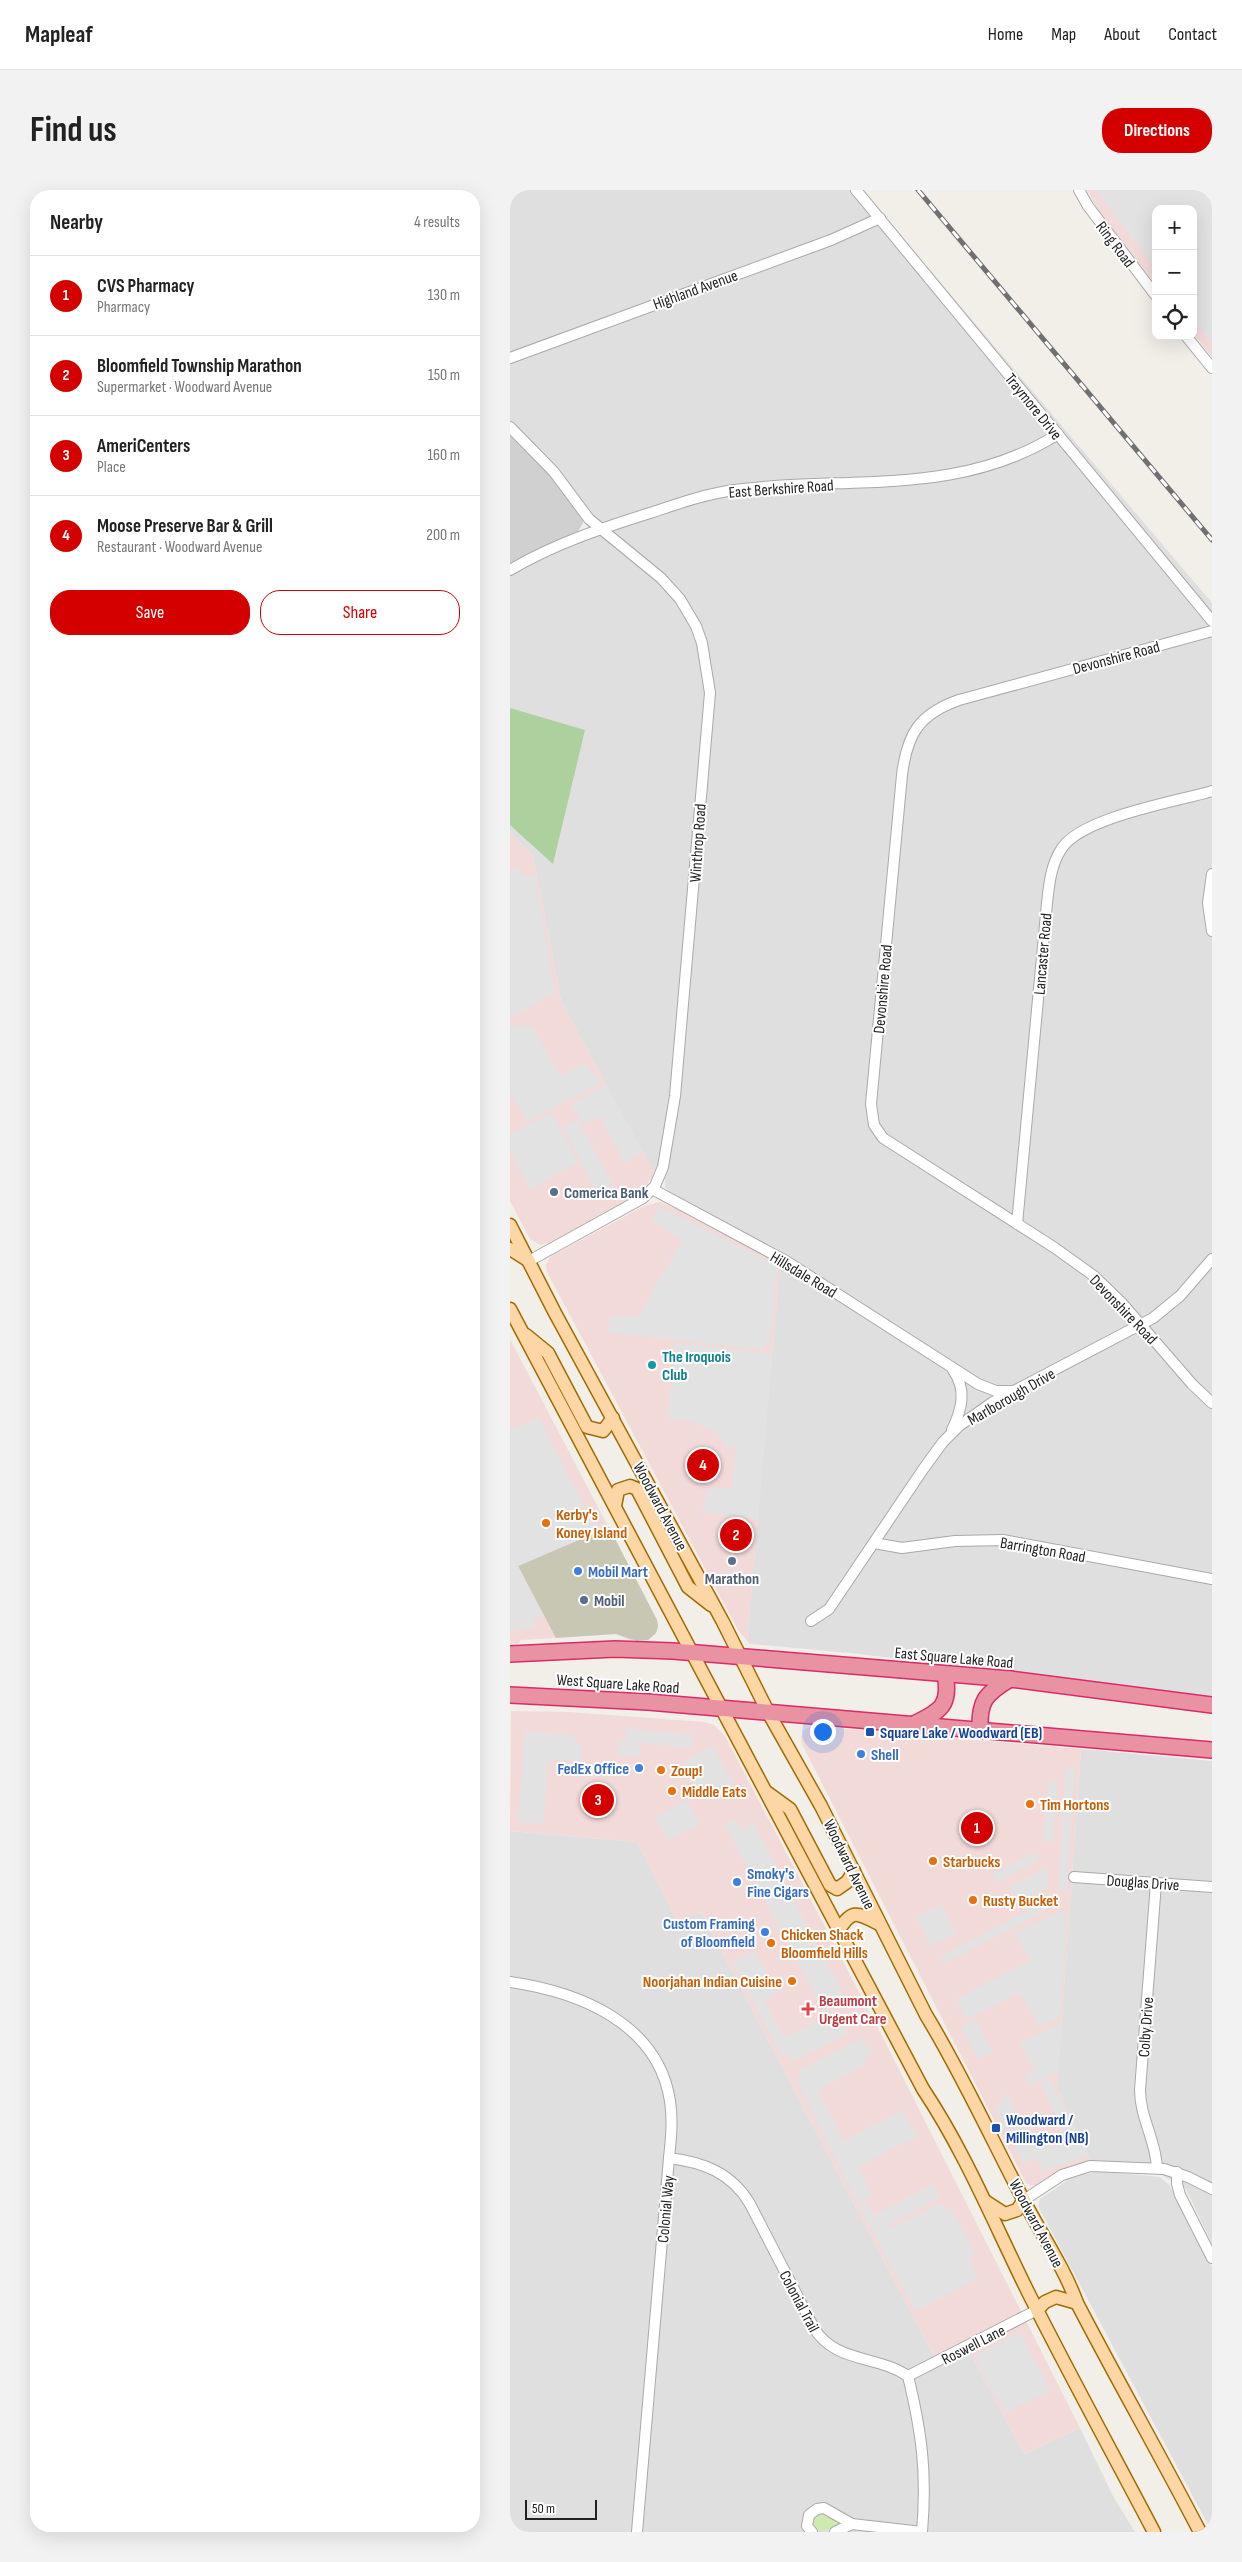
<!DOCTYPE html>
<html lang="en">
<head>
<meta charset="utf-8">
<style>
  body { margin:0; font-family:"Sofia Sans Condensed",sans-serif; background:#f2f2f2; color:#222 }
  .controls { position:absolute; right:15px; top:15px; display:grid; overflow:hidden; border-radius:10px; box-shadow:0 5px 20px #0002 }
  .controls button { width:45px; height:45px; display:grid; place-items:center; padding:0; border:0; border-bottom:1px solid #e0e0e0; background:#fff; color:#222; font:25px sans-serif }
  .scale { position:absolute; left:15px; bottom:12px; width:72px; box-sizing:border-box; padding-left:5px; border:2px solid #222; border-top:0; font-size:14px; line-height:18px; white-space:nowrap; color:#222; -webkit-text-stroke:4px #fff; paint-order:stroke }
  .you { position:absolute; left:312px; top:1541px; width:18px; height:18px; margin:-12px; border:4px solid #fff; border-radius:50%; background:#1a73e8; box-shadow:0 0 0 8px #1a73e833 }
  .badge { display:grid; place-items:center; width:32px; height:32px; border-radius:50%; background:#d40000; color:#fff; font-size:16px; font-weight:700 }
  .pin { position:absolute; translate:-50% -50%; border:2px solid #fff; box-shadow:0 1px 5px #0006 }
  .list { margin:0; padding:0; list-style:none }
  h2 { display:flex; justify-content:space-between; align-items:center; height:65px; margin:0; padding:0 20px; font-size:21px }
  h2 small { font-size:16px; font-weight:400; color:#767676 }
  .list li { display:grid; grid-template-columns:32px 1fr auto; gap:15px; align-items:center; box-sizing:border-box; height:80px; padding:0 20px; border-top:1px solid #e0e0e0 }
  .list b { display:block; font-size:19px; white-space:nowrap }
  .list p { margin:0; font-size:16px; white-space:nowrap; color:#767676 }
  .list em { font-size:16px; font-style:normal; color:#767676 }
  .actions { display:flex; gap:10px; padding:15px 20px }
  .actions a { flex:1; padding:11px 0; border:1px solid #d40000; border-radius:20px; text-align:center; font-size:18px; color:#d40000 }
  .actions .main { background:#d40000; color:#fff }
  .icon { flex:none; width:28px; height:28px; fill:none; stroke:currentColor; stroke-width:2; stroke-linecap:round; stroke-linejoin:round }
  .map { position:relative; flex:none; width:702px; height:2342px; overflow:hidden; border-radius:20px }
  header { display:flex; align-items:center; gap:30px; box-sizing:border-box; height:70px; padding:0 25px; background:#fff; border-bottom:1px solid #e0e0e0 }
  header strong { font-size:24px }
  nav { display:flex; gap:28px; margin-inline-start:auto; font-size:18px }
  .intro { display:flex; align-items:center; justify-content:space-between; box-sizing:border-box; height:120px; padding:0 30px }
  h1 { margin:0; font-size:35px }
  .button { padding:12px 22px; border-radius:20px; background:#d40000; color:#fff; font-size:18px; font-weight:700 }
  main { display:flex; gap:30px; padding:0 30px }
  aside { flex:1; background:#fff; border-radius:20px; box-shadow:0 5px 20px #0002 }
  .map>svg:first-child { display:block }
</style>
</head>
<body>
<header>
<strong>Mapleaf</strong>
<nav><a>Home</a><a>Map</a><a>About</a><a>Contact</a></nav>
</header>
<div class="intro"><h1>Find us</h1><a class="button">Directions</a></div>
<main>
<aside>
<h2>Nearby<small>4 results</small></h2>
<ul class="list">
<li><span class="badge">1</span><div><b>CVS Pharmacy</b><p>Pharmacy</p></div><em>130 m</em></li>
<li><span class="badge">2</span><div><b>Bloomfield Township Marathon</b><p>Supermarket · Woodward Avenue</p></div><em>150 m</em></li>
<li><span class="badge">3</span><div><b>AmeriCenters</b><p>Place</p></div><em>160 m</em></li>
<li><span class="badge">4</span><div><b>Moose Preserve Bar &amp; Grill</b><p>Restaurant · Woodward Avenue</p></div><em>200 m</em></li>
</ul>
<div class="actions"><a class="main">Save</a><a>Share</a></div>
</aside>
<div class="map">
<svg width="702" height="2342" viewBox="0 0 702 2342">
  <rect width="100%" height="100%" fill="#f2efe9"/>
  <g fill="#e0dfdf">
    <path d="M 0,0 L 352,0 L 702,413 L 702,1508 L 341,1463 L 240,1454 L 237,1451 L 271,1061 L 161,1004 L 155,997 L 155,988 L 142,979 L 51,811 L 23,665 L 0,644 L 0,385 L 78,348 L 78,323 L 0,232 Z"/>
    <path d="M 571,1559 L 702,1571 L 702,2054 L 676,1999 L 629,1972 L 581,1972 L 547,1897 Z"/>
    <path d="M 0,1641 L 127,1652 L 167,1731 L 191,1722 L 425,2168 L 455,2153 L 514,2264 L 570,2238 L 603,2306 L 625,2342 L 0,2342 Z"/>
    <path d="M 589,1981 L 650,1987 L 659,1995 L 702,2077 L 702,2342 L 528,2016 L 530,2009 L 562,1987 Z"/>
  </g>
  <g fill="#f2dad9">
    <path d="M 577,0 L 702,0 L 702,167 L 683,144 L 683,19 L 646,19 L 646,95 L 588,20 Z"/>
    <path d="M 0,644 L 23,665 L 51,811 L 145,984 L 130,1003 L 39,1053 L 30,1055 L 20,1049 L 0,1011 Z"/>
    <path d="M 150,1012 L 164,1017 L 270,1074 L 237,1451 L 228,1440 L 37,1082 L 36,1075 L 40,1067 L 134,1016 Z"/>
    <path d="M 0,1149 L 147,1430 L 148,1436 L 146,1443 L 138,1450 L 119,1450 L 106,1444 L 11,1450 L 8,1454 L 0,1455 Z"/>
    <path d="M 1,1521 L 59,1522 L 195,1532 L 204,1535 L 215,1546 L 368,1838 L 570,2238 L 514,2264 L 461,2164 L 425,2168 L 191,1722 L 167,1732 L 127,1652 L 0,1641 Z"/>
    <path d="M 302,1536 L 571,1559 L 547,1897 L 581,1972 L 527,1995 L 522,1996 L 516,1993 L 292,1554 L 291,1547 L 295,1539 Z"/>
  </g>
  <path fill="#d0d0d0" d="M 0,244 L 46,290 L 73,329 L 73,333 L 67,343 L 0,376 Z"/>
  <path fill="#c7c7b4" d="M 99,1337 L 147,1430 L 148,1436 L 146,1443 L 138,1450 L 127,1451 L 106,1444 L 46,1448 L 8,1376 Z"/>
  <path fill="#cdebb0" d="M 313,2322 L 330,2333 L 330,2334 L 314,2341 L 303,2339 L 302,2327 Z"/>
  <path fill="#add19e" d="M 0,518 L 75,540 L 43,674 L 0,635 Z"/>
  <g fill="#e2e2e2">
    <path d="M 586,0 L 702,0 L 702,152 L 683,128 L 683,19 L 646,19 L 646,79 Z"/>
    <path d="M 9,678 L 13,686 L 25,685 L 45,802 L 3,827 L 0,821 L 0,682 Z"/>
    <path d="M 9,835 L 23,837 L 50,886 L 74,874 L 92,893 L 17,931 L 0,901 L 0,839 Z"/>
    <path d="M 96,894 L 132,961 L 115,974 L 90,926 L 74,934 L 61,914 Z"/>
    <path d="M 42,923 L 68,972 L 20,999 L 0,960 L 0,944 Z"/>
    <path d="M 68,930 L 104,997 L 89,1007 L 52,936 Z"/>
    <path d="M 149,1016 L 267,1076 L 260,1151 L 255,1151 L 254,1160 L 97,1142 L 100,1126 L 128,1127 L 172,1051 L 142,1031 Z"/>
    <path d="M 165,1153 L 262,1164 L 248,1329 L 192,1322 L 198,1297 L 222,1299 L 226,1257 L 215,1256 L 208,1243 L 181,1231 L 158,1228 Z"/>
    <path d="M 29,1228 L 87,1342 L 8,1376 L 33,1424 L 24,1428 L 24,1438 L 0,1441 L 0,1240 Z"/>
    <path d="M 116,1538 L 183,1545 L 181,1558 L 131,1553 L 129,1567 L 108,1564 L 109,1551 L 115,1551 Z"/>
    <path d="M 15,1541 L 66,1546 L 65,1554 L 72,1555 L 71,1572 L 39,1569 L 33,1634 L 8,1632 Z"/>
    <path d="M 203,1556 L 222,1592 L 191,1607 L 172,1572 Z"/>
    <path d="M 556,1577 L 565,1578 L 557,1701 L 548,1699 Z"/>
    <path d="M 538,1592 L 547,1593 L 543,1652 L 533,1651 Z"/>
    <path d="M 177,1610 L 190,1634 L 158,1651 L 145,1627 Z"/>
    <path d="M 226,1630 L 231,1639 L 243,1633 L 338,1813 L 314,1822 L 215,1635 Z"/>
    <path d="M 525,1662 L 529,1670 L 487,1692 L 482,1684 Z"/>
    <path d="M 535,1678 L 539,1686 L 536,1688 L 540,1696 L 508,1714 L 499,1697 Z"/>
    <path d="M 548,1704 L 552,1712 L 434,1774 L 431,1767 Z"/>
    <path d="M 431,1714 L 446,1743 L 421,1756 L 406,1727 Z"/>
    <path d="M 552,1720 L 557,1724 L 550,1827 L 530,1837 L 510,1803 L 457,1829 L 446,1809 L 521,1770 L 504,1743 Z"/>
    <path d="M 244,1761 L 267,1805 L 255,1812 L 274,1848 L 320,1824 L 326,1835 L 332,1832 L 338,1843 L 282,1872 L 278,1864 L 272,1867 L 222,1772 Z"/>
    <path d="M 465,1829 L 483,1862 L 468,1869 L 451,1837 Z"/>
    <path d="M 551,1833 L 548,1881 L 520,1895 L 514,1884 L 524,1880 L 510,1853 Z"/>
    <path d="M 352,1848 L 363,1864 L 353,1867 L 356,1874 L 308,1900 L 334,1951 L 392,1920 L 407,1946 L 348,1977 L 363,2007 L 348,2015 L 286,1890 L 291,1886 L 290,1880 Z"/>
    <path d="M 539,1887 L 579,1965 L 534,1981 L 526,1967 L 513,1974 L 485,1920 L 496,1903 L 525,1958 L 554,1943 L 530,1892 Z"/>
    <path d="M 423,1994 L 430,2008 L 377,2036 L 379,2039 L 431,2013 L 436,2020 L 441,2018 L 465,2064 L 459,2068 L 468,2088 L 406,2121 L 349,2017 L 357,2013 L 365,2025 Z"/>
    <path d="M 509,2142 L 541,2200 L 495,2223 L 464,2166 Z"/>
  </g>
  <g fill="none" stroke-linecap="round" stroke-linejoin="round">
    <g stroke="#a9a9a9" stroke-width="12">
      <g id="minor">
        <path d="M 346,0 L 702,431"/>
        <path d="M 569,0 L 578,16 L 646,106"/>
        <path d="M 676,146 L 702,178"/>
        <path d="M 0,168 L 321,50 L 370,28"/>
        <path d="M 0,237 L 44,282 L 79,329 L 151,388 L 170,409 L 186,436 L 192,453 L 200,503 L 165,906 L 153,977 L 145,996 L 133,1008 L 19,1071"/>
        <path d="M 0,380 C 44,354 92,338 140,323 C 167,314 195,304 224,300 C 335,285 448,308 548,244"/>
        <path d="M 702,441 L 449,510 C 409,524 397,544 392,585 L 361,914 L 364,935 L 373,948 L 545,1058 L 584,1086 L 611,1112 L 682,1194 L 702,1213"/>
        <path d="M 702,684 L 698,713 L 702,741"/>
        <path d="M 142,999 L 276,1071 L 468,1194 L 486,1201 L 501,1201"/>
        <path d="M 507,1034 L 537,713 C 539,694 541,674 552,658 C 573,627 665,612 702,601"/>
        <path d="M 442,1240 C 452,1219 457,1200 443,1180"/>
        <path d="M 364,1353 L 392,1358 L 445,1351 L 493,1350 L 702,1389"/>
        <path d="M 301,1431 L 319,1419 L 414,1278 L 433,1252 L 449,1236 L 483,1212 L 643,1128 L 670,1106 L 702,1069"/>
        <path d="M 564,1687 L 702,1697"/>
        <path d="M 646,1693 L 630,1900 C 630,1928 646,1950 647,1978"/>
        <path d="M 0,1792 C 69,1802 148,1833 160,1911 C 163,1930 161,1949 159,1968 L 127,2342"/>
        <path d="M 159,1968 C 193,1972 222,1983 240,2014 L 304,2138 C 325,2173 367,2165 398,2186 C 412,2244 417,2283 412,2342"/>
        <path d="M 667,1982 L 667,1994 L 670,2005 L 702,2068"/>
        <path d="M 514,2010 L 552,1985 L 580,1976 L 654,1979 L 678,1987 L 702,1999"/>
        <path d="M 398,2186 L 527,2120"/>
        <path d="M 302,2342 L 297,2336 L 299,2325 L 307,2319 L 314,2318 L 342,2334 L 412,2342"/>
        <path d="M 325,2342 L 342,2334"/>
      </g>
    </g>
    <g stroke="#a06b00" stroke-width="15">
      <g id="major">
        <path d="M 0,1035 L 45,1123 L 213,1432 L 258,1522 L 311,1616 L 416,1825 C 452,1884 481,1948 513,2009 C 531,2044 554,2077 567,2113 C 607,2190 650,2265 690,2342"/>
        <path d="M 0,1059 L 19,1071"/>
        <path d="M 0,1119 L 413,1899 C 455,1962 484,2033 517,2100 C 558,2182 602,2262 644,2342"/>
        <path d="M 16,1145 L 38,1163 L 77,1237 L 93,1241 L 103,1228"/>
        <path d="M 105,1316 L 108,1300 L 120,1296 L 127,1299 L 178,1397 L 201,1415"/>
        <path d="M 258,1603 L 280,1619 L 320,1695 L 327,1699 L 337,1692 L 344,1681"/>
        <path d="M 329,1740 C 342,1718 348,1723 369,1734"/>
        <path d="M 475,2011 L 495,2024 L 507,2020 L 514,2010"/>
        <path d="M 527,2120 L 535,2112 L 546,2107 L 567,2113"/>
      </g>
    </g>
    <g stroke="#dc2a67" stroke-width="18">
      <g id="highway">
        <path d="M 0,1464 L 105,1459 L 163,1461 L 500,1489 L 702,1515"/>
        <path d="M 0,1505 L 138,1512 L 702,1560"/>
        <path d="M 404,1534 C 431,1521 441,1515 435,1484"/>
        <path d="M 470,1540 C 469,1511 475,1504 500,1489"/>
      </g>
    </g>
    <use href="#minor" stroke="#fff" stroke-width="10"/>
    <use href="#major" stroke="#fcd6a4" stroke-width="12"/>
    <use href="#highway" stroke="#e892a2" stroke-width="15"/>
    <g stroke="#707070" stroke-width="5">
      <path id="rail" d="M 408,0 L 702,350"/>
    </g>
    <use href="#rail" stroke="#fff" stroke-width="3" stroke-dasharray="9" stroke-linecap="butt"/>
  </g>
  <g fill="#5c6f8a" stroke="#fff" stroke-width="2">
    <circle cx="44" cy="1002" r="5"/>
    <circle cx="222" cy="1371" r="5"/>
    <circle cx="74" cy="1410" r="5"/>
  </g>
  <circle fill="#0f9aa8" stroke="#fff" stroke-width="2" cx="142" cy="1175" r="5"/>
  <g fill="#e8710a" stroke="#fff" stroke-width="2">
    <circle cx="36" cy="1333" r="5"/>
    <circle cx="151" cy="1580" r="5"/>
    <circle cx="162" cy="1601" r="5"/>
    <circle cx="520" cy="1614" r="5"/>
    <circle cx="423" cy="1671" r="5"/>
    <circle cx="463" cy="1710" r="5"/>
    <circle cx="261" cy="1753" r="5"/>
    <circle cx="282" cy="1791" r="5"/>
  </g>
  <g fill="#3f7fe0" stroke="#fff" stroke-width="2">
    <circle cx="68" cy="1381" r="5"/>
    <circle cx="351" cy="1564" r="5"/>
    <circle cx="129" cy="1578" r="5"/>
    <circle cx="227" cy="1692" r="5"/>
    <circle cx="255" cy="1742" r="5"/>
  </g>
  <g fill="#1a4fb4" stroke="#fff" stroke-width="2">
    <rect x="355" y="1537" width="10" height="10" rx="2.5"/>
    <rect x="481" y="1933" width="10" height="10" rx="2.5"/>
  </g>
  <path fill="#e0444e" stroke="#fff" stroke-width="2" d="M295.5 1811.5h5v5h5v5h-5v5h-5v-5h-5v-5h5z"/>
  <g text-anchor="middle" stroke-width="4" stroke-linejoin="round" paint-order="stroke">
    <g font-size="16" fill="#222" stroke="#fff">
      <text transform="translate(606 54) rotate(53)" y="6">Ring Road</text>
      <text transform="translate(185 99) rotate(-20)" y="6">Highland Avenue</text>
      <text transform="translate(524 216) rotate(51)" y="6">Traymore Drive</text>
      <text transform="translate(271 298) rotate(-4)" y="6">East Berkshire Road</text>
      <text transform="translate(606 467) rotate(-15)" y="6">Devonshire Road</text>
      <text transform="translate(187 653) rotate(-86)" y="6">Winthrop Road</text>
      <text transform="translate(532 764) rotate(-85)" y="6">Lancaster Road</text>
      <text transform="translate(372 799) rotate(-85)" y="6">Devonshire Road</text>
      <text transform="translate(294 1084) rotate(31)" y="6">Hillsdale Road</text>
      <text transform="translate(614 1119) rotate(46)" y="6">Devonshire Road</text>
      <text transform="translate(501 1206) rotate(-30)" y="6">Marlborough Drive</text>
      <text transform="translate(151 1316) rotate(62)" y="6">Woodward Avenue</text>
      <text transform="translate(533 1359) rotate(10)" y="6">Barrington Road</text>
      <text transform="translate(444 1467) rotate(5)" y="6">East Square Lake Road</text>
      <text transform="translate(108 1493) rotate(4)" y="6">West Square Lake Road</text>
      <text transform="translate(340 1674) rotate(64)" y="6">Woodward Avenue</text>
      <text transform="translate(633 1692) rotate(4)" y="6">Douglas Drive</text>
      <text transform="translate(635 1837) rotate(-86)" y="6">Colby Drive</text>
      <text transform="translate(155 2019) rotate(-85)" y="6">Colonial Way</text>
      <text transform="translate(527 2033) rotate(62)" y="6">Woodward Avenue</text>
      <text transform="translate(290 2111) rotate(62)" y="6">Colonial Trail</text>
      <text transform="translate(463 2154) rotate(-27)" y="6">Roswell Lane</text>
    </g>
    <g font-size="16" font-weight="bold" fill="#4e5e75" stroke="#fff" text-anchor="start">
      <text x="54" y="1008">Comerica Bank</text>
      <text x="222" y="1394" text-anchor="middle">Marathon</text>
      <text x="84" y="1416">Mobil</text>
    </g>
    <g font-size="16" font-weight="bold" fill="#0d838f" stroke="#fff" text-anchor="start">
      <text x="152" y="1172">The Iroquois<tspan x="152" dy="18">Club</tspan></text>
    </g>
    <g font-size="16" font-weight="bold" fill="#c56008" stroke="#fff" text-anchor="start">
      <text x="46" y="1330">Kerby's<tspan x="46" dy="18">Koney Island</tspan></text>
      <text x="161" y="1586">Zoup!</text>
      <text x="172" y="1607">Middle Eats</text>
      <text x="530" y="1620">Tim Hortons</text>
      <text x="433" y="1677">Starbucks</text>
      <text x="473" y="1716">Rusty Bucket</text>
      <text x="271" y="1750">Chicken Shack<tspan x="271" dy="18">Bloomfield Hills</tspan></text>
      <text x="272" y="1797" text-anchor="end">Noorjahan Indian Cuisine</text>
    </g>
    <g font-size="16" font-weight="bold" fill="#366cbe" stroke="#fff" text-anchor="start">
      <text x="78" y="1387">Mobil Mart</text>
      <text x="361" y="1570">Shell</text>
      <text x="119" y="1584" text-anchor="end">FedEx Office</text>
      <text x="237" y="1689">Smoky's<tspan x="237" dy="18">Fine Cigars</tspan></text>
      <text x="245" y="1739" text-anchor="end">Custom Framing<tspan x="245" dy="18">of Bloomfield</tspan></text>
    </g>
    <g font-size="16" font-weight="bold" fill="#164399" stroke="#fff" text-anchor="start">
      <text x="370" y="1548">Square Lake / Woodward (EB)</text>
      <text x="496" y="1935">Woodward /<tspan x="496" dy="18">Millington (NB)</tspan></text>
    </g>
    <g font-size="16" font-weight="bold" fill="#be3a42" stroke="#fff" text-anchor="start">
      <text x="309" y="1816">Beaumont<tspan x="309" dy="18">Urgent Care</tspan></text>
    </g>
  </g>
</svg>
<div class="controls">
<button>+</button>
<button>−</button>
<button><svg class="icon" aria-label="locate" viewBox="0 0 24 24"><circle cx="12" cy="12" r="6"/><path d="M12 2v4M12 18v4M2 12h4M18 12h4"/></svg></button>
</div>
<div class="scale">50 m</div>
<div class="you"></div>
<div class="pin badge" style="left:467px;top:1638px">1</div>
<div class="pin badge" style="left:226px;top:1345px">2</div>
<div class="pin badge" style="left:88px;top:1610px">3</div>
<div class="pin badge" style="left:193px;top:1275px">4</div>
</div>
</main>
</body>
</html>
